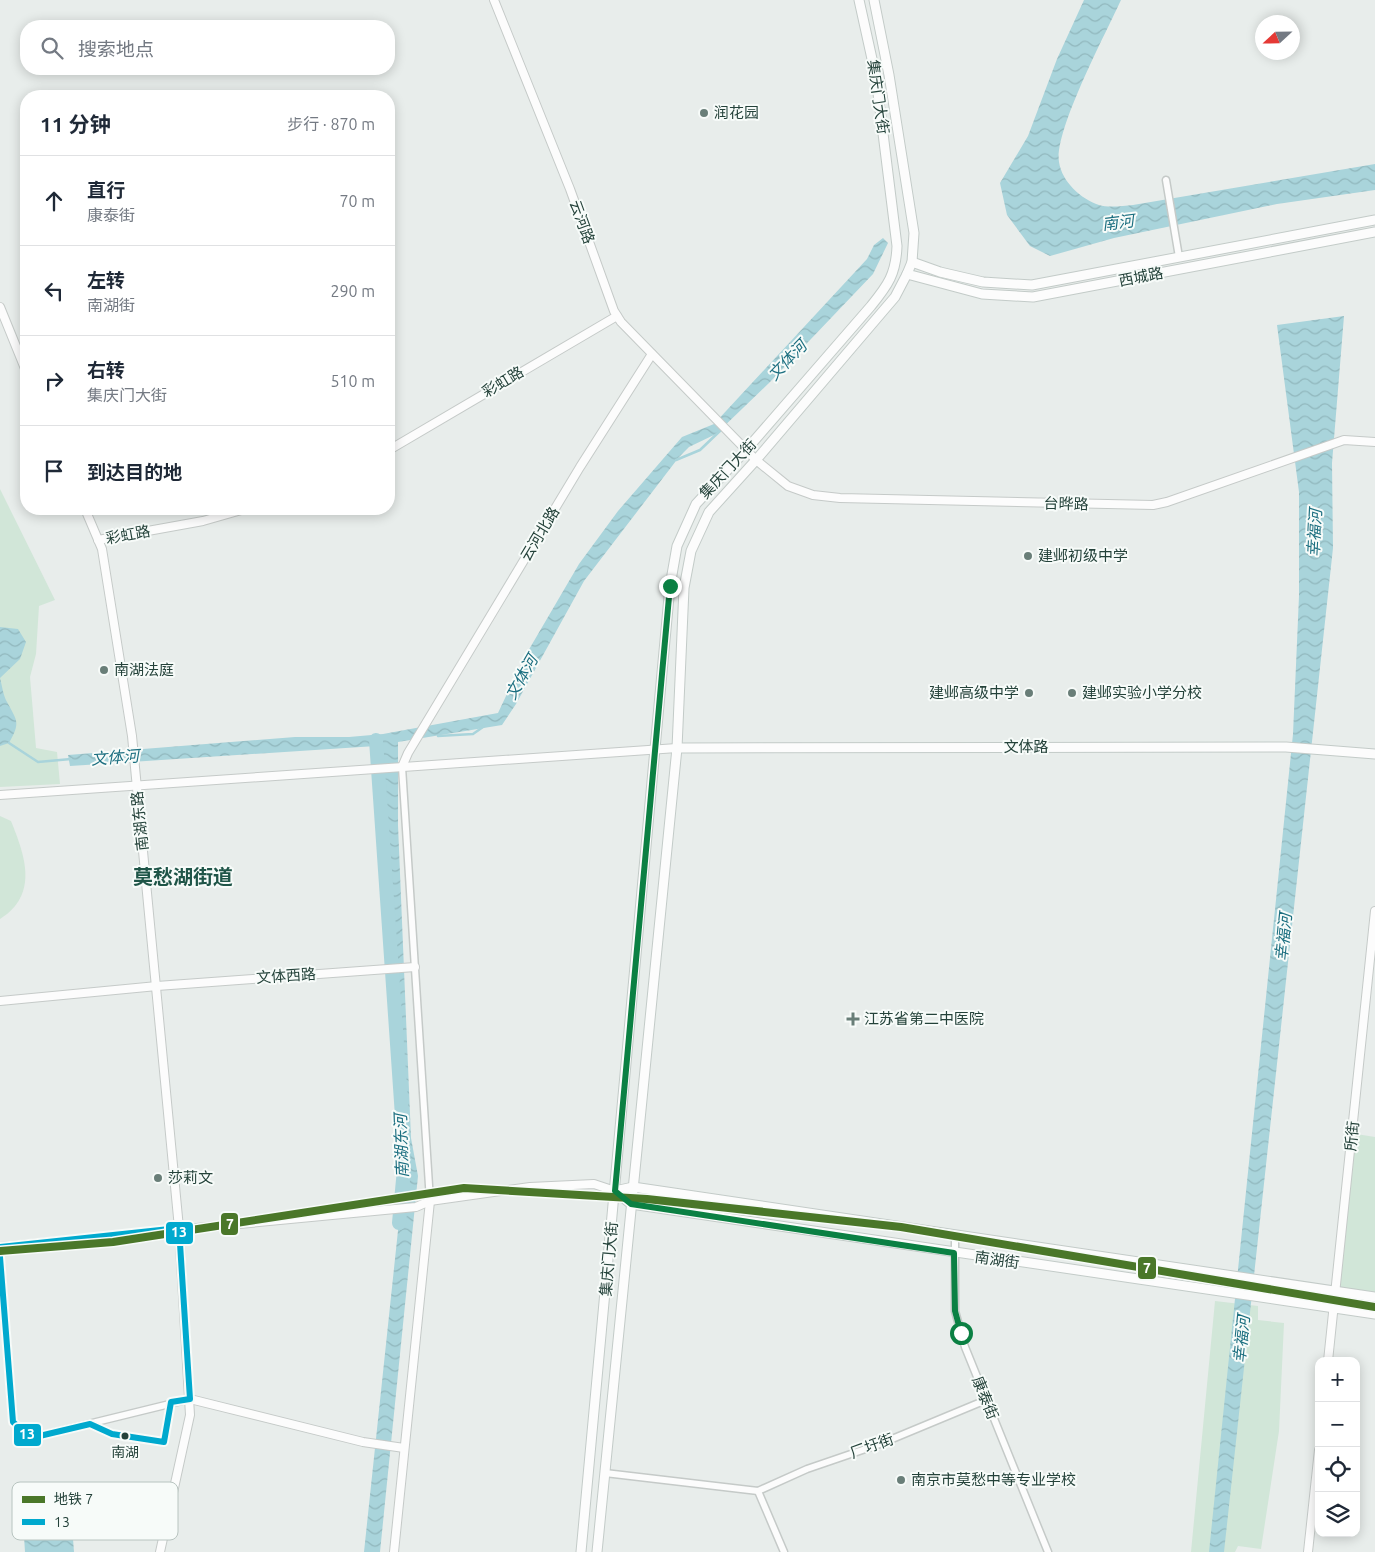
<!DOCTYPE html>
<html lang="zh">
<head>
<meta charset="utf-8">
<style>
  body { margin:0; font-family:Ubuntu,"Noto Sans SC",sans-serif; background:#f2f2f3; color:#1f2937 }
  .controls { position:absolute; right:15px; bottom:15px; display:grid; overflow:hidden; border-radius:10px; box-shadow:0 2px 12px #0003 }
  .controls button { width:45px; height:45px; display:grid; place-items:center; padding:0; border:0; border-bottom:1px solid #e0e1e3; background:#fff; color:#1f2937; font:25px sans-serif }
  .compass { position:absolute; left:1255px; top:15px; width:45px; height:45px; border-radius:50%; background:#fff; box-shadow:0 2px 12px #0003; rotate:248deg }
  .stop { position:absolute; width:15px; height:15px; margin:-11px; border:4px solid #0b8043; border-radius:50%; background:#fff }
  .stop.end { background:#0b8043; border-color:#fff; box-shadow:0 1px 5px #0008 }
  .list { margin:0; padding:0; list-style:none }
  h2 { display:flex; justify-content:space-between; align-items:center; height:65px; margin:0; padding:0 20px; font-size:21px }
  h2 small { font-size:16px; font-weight:400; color:#747a83 }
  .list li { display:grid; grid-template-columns:32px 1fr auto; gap:15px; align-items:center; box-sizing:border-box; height:90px; padding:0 20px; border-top:1px solid #e0e1e3 }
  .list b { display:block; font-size:19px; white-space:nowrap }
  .list p { margin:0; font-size:16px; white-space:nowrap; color:#747a83 }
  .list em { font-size:16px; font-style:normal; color:#747a83 }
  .icon { flex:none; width:28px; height:28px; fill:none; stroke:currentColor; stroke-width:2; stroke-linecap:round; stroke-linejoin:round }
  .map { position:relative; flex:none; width:1375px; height:1552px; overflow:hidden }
  .search { position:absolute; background:#fff; box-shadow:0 2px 12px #0003; left:20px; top:20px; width:375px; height:55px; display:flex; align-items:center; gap:12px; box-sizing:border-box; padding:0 18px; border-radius:20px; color:#747a83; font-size:19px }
  .panel { position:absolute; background:#fff; box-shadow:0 2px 12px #0003; left:20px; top:90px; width:375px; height:425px; border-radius:20px }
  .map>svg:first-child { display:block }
</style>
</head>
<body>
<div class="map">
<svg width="1375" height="1552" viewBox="0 0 1375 1552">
  <defs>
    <pattern id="water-waves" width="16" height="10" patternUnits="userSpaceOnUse" patternTransform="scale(1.25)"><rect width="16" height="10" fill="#a9d4db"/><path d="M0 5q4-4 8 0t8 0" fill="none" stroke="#91b7bd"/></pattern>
  </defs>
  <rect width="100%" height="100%" fill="#e8edeb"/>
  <g fill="#d1e6d8">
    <path d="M 0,489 L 55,600 L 39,606 L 36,654 L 30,677 L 36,748 L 57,752 L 60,784 L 0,787 Z"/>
    <path d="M 0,816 L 11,821 C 25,856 39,894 0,919 Z"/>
    <path d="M 1350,1133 L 1375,1137 L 1375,1297 L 1335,1291 Z"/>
    <path d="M 1215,1301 L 1258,1306 L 1258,1320 L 1284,1323 L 1279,1431 L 1261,1549 L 1238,1546 L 1235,1552 L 1191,1552 Z"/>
  </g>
  <g fill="url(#water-waves)">
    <path d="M 1084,0 L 1121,0 C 1106,33 1054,131 1059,162 C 1062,182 1081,199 1099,205 C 1108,208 1123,206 1133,205 L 1375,164 L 1375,190 L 1277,204 L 1114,238 L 1050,256 L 1030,246 L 1007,215 L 1000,183 L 1028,136 L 1057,59 Z"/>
    <path d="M 883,238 L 888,243 L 873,274 L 769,383 L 716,434 L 689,447 L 679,457 L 584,581 L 516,704 L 502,725 L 398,742 L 398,825 L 411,1138 L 418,1176 L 380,1552 L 364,1552 L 406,1155 L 383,841 L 380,749 L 376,746 L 70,766 L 68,755 L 295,737 L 349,737 L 383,734 L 498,713 L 524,658 L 579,564 L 618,511 L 682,437 L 714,424 L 867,259 L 874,245 Z"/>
    <path d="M 1344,316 L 1332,463 L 1333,548 L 1224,1552 L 1209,1552 L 1293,734 L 1299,596 L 1299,492 L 1277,325 Z"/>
    <path d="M 0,627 L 18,629 L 26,642 L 20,659 L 0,678 C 2,685 3,695 7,702 C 17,721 21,722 9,743 L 0,746 Z"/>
    <path d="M 70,1500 L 74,1552 L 25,1552 L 22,1503 Z"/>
  </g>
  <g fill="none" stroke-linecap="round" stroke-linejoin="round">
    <g stroke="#a9d4db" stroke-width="2.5">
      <path d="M 676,460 L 700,450 L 722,429"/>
      <path d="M 438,736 L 473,734 L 483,727"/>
      <path d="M 9,743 L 38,762 L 71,759"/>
    </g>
    <path stroke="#a9d4db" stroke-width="14" d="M 376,740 L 402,1116 L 404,1169 L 399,1223"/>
    <g stroke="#c5cac8" stroke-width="9">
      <g id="minor">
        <path d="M 1166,180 L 1179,257"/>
        <path d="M 402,767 L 430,1201"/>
        <path d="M 955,1237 L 955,1311 L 965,1347 L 1048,1552"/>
        <path d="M 0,1257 L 13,1422 L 31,1438 L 190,1399"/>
        <path d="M 605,1473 L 758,1491 L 807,1469 L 880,1444 L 986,1400"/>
        <path d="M 758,1491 L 784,1552"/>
      </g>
    </g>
    <g stroke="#c5cac8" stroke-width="10">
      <g id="tertiary">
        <path d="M 494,0 L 570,189 L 614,311 L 621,322 L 756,460 L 788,486 L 813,495 L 840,498 L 1153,505 L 1167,502 L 1344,440 L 1375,442"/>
        <path d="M 0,307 L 26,371"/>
        <path d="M 389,450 L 617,316"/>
        <path d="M 85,509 L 102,549 L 132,736 L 179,1228 L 190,1415 L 160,1552"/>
        <path d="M 98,540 L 203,521 L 245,509"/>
        <path d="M 402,767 L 408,753 L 580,467 L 652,354"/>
        <path d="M 0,795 L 677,748"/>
        <path d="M 0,1001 L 157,986 L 415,967"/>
        <path d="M 0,1247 L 416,1207 L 430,1201 L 530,1187 L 594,1184 L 615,1191"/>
        <path d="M 1328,1361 L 1375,911"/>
        <path d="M 190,1399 L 363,1442 L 404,1448"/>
        <path d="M 394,1552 L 430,1201"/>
        <path d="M 1308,1552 L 1319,1450"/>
      </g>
    </g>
    <g stroke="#c3cbc8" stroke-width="11">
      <g id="secondary">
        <path d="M 912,262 L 940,272 L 983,282 L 1032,285 L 1375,220"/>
        <path d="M 907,274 L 982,294 L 1033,297 L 1375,232"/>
        <path d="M 677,748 L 1286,747 L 1375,754"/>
        <path d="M 615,1191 L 631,1204 L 1375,1314"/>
        <path d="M 615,1191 L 633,1187 L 1375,1297"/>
        <path d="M 581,1552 L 670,586 L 677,546 L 696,504 L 746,450 L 871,306 C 888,285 896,274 897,246 L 876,77 L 859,0"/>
        <path d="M 597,1552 L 677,748 L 684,588 L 691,551 L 709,512 L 756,460 L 883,311 L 895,297 L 907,274 L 912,262 L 914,233 L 889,75 L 874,0"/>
      </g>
    </g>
    <use href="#minor" stroke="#fcfcfc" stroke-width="6"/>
    <use href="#tertiary" stroke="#fcfcfc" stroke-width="8"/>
    <use href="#secondary" stroke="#fcfcfc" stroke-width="9"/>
    <g stroke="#f7fbf9" stroke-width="10">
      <path id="bus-1" d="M 0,1247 L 179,1228 L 190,1399 L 171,1402 L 164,1442 L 112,1434 L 90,1424 L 31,1438 L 13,1422 L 0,1257"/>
    </g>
    <use href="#bus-1" stroke="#00a9ce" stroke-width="6"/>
    <g stroke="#f7fbf9" stroke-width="11">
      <path id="metro-1" d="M 0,1251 L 113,1242 L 464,1188 L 647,1199 L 901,1227 L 1375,1307"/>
    </g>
    <use href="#metro-1" stroke="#4a7729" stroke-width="8"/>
  </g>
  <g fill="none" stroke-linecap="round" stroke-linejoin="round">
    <path stroke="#0b8043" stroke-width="6" d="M 670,586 L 615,1191 L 631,1204 L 954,1253 L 955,1311 L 961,1333"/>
  </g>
  <g fill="#697e78" stroke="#f7fbf9" stroke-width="2">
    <circle cx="704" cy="113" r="5"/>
    <circle cx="1028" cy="556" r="5"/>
    <circle cx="104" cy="670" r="5"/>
    <circle cx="1029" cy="693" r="5"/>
    <circle cx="1072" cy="693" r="5"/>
    <path d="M850.5 1011.5h5v5h5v5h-5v5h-5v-5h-5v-5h5z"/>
    <circle cx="158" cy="1178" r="5"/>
    <circle cx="901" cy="1480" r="5"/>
  </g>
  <circle fill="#24423a" stroke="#f7fbf9" stroke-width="2" cx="125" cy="1436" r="4.5"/>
  <g text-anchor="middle" stroke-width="4" stroke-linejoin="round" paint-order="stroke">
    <g font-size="14" fill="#24423a" stroke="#f7fbf9">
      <text x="125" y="1457">南湖</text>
    </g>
    <g font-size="15" fill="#24423a" stroke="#f7fbf9">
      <text transform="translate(878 97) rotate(82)" y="5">集庆门大街</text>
      <text transform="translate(582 222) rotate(70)" y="5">云河路</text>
      <text transform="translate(1141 277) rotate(-11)" y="5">西城路</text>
      <text transform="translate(503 382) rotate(-31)" y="5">彩虹路</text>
      <text transform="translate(728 469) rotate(-47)" y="5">集庆门大街</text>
      <text transform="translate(1066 504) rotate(1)" y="5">台晔路</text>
      <text transform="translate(540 534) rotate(-59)" y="5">云河北路</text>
      <text transform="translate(128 535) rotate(-10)" y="5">彩虹路</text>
      <text x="1026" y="752">文体路</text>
      <text transform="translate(140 821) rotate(-96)" y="5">南湖东路</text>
      <text transform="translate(286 976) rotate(-4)" y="5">文体西路</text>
      <text transform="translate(1352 1136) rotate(-84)" y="5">所街</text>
      <text transform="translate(609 1259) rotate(-85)" y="5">集庆门大街</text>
      <text transform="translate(997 1260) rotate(8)" y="5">南湖街</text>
      <text transform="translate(985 1398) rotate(68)" y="5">康泰街</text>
      <text transform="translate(872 1446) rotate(-20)" y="5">厂圩街</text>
    </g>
    <g font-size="15" fill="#24423a" stroke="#f7fbf9" text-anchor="start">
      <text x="714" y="118">润花园</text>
      <text x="1038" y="561">建邺初级中学</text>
      <text x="114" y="675">南湖法庭</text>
      <text x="1019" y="698" text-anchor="end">建邺高级中学</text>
      <text x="1082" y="698">建邺实验小学分校</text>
      <text x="864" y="1024">江苏省第二中医院</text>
      <text x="168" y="1183">莎莉文</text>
      <text x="911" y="1485">南京市莫愁中等专业学校</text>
    </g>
    <g font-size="16" font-style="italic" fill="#1c6f80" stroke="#f7fbf9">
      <text transform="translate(1118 222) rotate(-7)" y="6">南河</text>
      <text transform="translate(787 360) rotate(-46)" y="6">文体河</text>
      <text transform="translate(1314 533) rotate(-87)" y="6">幸福河</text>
      <text transform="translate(521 677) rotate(-60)" y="6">文体河</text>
      <text transform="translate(115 757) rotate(-4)" y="6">文体河</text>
      <text transform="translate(1283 937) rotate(-84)" y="6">幸福河</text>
      <text transform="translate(401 1146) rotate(-92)" y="6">南湖东河</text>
      <text transform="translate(1241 1339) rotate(-84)" y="6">幸福河</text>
    </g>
    <g font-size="20" font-weight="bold" fill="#1f5548" stroke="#f7fbf9">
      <text x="183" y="884">莫愁湖街道</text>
    </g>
  </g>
  <rect x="12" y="1482" width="166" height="58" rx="8" fill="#f7fbf9" stroke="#b8c4c0" stroke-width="1"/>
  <rect x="22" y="1496" width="23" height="7" fill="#4a7729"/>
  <rect x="22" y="1519" width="23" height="6" fill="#00a9ce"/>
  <g font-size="14" fill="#24423a">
    <text x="54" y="1504">地铁 7</text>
    <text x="54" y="1527">13</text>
  </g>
  <g stroke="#f7fbf9" stroke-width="2">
    <rect x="220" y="1212" width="19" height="24" rx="5" fill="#4a7729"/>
    <rect x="165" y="1221" width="29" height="24" rx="5" fill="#00a9ce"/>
    <rect x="1137" y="1256" width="20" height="24" rx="5" fill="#4a7729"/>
    <rect x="13" y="1423" width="29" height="24" rx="5" fill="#00a9ce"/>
  </g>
  <g font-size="14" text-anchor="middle" font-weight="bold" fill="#fff">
    <text x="230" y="1229">7</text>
    <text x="179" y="1237">13</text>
    <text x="1147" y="1273">7</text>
    <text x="27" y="1439">13</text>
  </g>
</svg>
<div class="controls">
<button>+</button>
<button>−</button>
<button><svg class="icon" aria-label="locate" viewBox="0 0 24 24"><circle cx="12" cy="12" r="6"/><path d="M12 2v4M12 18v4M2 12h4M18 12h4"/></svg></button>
<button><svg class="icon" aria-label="layers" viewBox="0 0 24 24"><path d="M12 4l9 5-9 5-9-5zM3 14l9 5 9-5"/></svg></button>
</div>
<svg class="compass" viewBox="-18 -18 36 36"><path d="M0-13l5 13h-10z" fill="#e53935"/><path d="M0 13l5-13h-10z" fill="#747a83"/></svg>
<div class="stop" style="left:961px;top:1333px"></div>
<div class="stop end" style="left:670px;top:586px"></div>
<div class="search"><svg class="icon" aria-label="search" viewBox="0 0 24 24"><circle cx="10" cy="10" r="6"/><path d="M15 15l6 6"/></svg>搜索地点</div>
<section class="panel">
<h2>11 分钟<small>步行 · 870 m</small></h2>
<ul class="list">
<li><svg class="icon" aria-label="ahead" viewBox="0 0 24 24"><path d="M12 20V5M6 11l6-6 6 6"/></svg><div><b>直行</b><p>康泰街</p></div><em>70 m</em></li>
<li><svg class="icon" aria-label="left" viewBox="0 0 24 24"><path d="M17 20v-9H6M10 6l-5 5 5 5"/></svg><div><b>左转</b><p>南湖街</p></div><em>290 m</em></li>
<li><svg class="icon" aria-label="right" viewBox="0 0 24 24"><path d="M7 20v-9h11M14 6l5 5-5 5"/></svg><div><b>右转</b><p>集庆门大街</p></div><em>510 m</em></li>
<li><svg class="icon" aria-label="arrive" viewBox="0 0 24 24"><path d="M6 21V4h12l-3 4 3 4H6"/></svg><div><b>到达目的地</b></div></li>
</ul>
</section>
</div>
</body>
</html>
